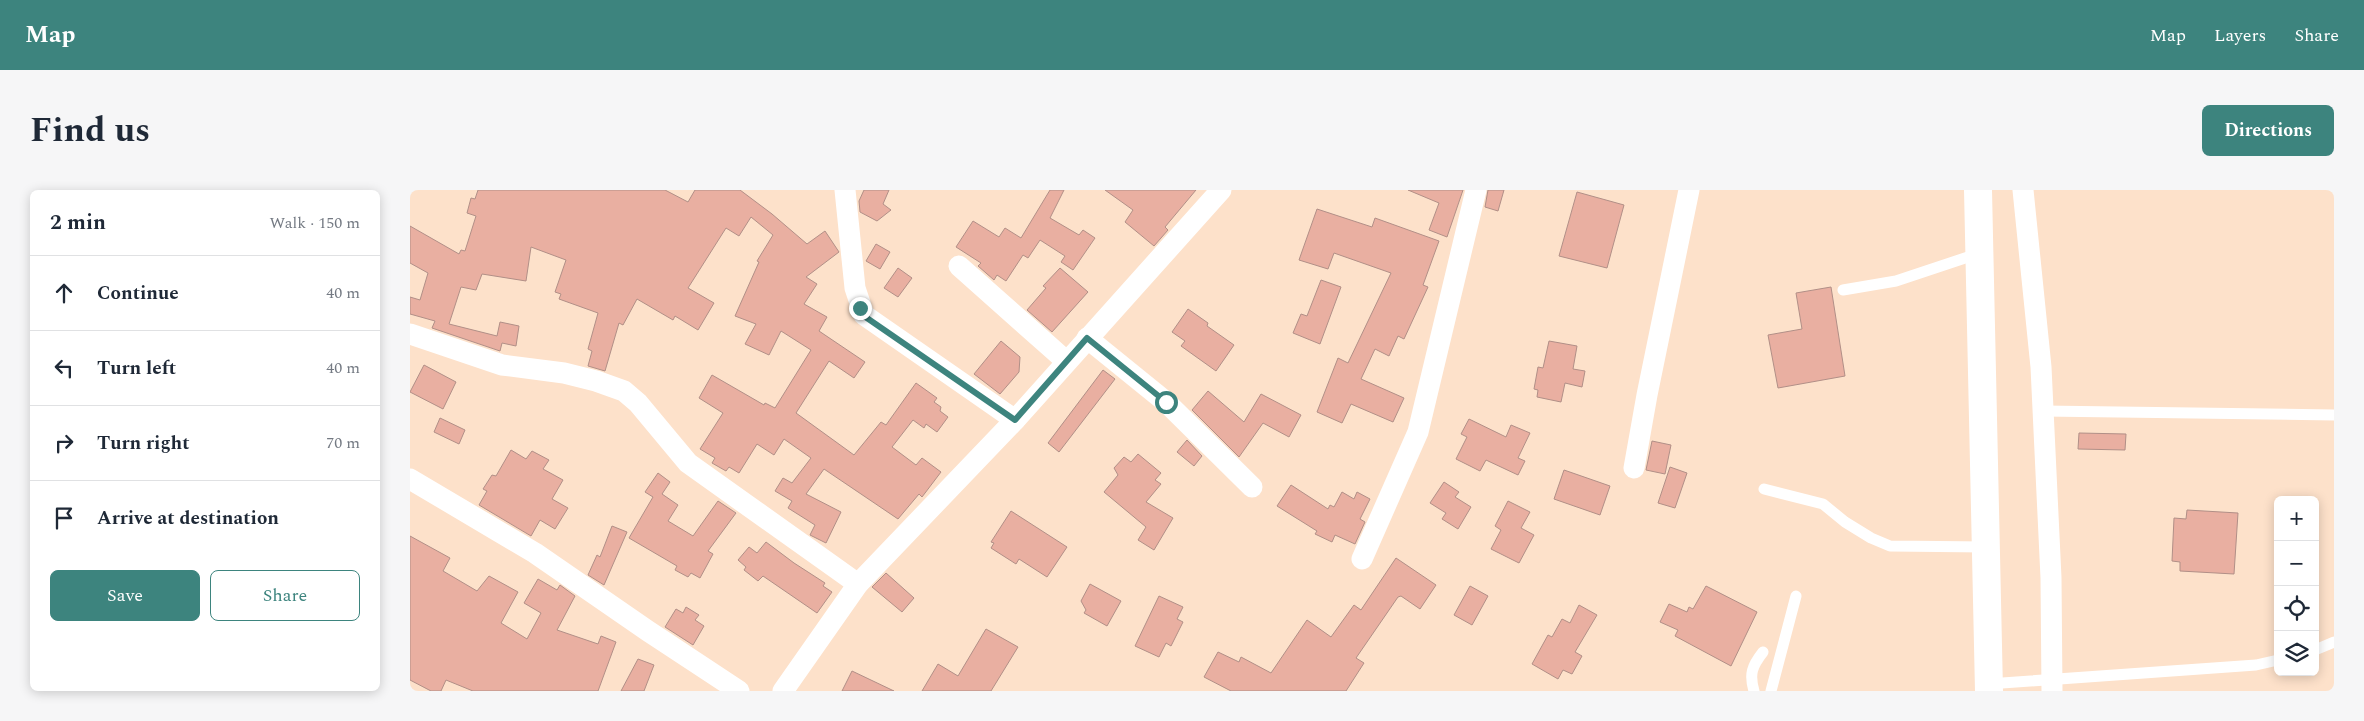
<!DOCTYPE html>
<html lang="en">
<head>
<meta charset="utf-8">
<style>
  body { margin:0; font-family:Spectral,serif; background:#f6f6f7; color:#1f2937 }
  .controls { position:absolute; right:15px; bottom:15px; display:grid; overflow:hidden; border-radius:8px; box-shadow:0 2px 12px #0003 }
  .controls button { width:45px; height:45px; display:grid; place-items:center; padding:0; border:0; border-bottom:1px solid #e0e1e3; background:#fff; color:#1f2937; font:25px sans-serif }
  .stop { position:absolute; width:15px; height:15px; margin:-11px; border:4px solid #3d847e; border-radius:50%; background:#fff }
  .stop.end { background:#3d847e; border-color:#fff; box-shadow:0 1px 5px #0008 }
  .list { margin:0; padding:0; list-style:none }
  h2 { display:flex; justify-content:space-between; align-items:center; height:65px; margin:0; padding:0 20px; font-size:21px }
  h2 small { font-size:16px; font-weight:400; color:#747a83 }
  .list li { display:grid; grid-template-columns:32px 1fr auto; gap:15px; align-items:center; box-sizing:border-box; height:75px; padding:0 20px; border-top:1px solid #e0e1e3 }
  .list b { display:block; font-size:19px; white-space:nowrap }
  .list em { font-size:16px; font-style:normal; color:#747a83 }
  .actions { display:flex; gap:10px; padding:15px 20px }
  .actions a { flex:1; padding:11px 0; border:1px solid #3d847e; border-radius:8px; text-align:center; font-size:18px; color:#3d847e }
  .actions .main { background:#3d847e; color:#fff }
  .icon { flex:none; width:28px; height:28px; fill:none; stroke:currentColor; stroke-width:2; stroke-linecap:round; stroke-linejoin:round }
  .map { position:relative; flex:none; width:1924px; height:501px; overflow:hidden; border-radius:8px }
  header { display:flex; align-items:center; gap:30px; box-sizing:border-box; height:70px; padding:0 25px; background:#3d847e; color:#fff }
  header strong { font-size:24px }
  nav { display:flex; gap:28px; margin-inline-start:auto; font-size:18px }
  .intro { display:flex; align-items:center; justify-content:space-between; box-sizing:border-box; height:120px; padding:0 30px }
  h1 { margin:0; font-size:35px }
  .button { padding:12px 22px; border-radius:8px; background:#3d847e; color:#fff; font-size:18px; font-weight:700 }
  main { display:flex; gap:30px; padding:0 30px }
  aside { flex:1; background:#fff; border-radius:8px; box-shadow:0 2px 12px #0003 }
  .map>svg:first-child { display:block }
</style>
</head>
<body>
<header>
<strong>Map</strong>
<nav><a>Map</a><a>Layers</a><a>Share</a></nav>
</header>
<div class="intro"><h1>Find us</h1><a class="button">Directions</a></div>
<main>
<aside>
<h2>2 min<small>Walk · 150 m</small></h2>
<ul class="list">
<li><svg class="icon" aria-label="ahead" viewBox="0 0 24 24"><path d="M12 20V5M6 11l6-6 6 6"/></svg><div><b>Continue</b></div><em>40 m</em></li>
<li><svg class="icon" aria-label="left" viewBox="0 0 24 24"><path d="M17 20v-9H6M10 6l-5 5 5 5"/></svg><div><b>Turn left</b></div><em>40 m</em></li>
<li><svg class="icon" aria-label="right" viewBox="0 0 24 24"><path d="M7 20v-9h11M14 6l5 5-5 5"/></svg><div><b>Turn right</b></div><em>70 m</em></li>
<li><svg class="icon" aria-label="arrive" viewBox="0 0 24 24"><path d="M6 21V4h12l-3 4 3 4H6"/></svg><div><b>Arrive at destination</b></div></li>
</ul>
<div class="actions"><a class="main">Save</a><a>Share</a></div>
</aside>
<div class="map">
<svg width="1924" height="501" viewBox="0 0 1924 501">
  <rect width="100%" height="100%" fill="#fde1ca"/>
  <g fill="#e9afa1" stroke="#b18f87">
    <path d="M 68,0 L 255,0 L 278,12 L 285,0 L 330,0 L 362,24 L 397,54 L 415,41 L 429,62 L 396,87 L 407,94 L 394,114 L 417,127 L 409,141 L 455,172 L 444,188 L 419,171 L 386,223 L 444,265 L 471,232 L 476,235 L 506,193 L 527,208 L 524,212 L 531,217 L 530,221 L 538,227 L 527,242 L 516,234 L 514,238 L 503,230 L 482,257 L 506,275 L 512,268 L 531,282 L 512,307 L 509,304 L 488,329 L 414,279 L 396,304 L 431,322 L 416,353 L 400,345 L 405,335 L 378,318 L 382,311 L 365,301 L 373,288 L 382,293 L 401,268 L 374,249 L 364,265 L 347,254 L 329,283 L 319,277 L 316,281 L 302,273 L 305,268 L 290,259 L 313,223 L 289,208 L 302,185 L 354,215 L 355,213 L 365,218 L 401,160 L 371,141 L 359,165 L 335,154 L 346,134 L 325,126 L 349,72 L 347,71 L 363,45 L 341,27 L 329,46 L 316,38 L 278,98 L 304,113 L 288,140 L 265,126 L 263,130 L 227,109 L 213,135 L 209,133 L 195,181 L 178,176 L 182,161 L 178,159 L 188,123 L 149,109 L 151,104 L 145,102 L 156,70 L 121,57 L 116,91 L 72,84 L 66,100 L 51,97 L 39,134 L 87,146 L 90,132 L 109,136 L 106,156 L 92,153 L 90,161 L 22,138 L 25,131 L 0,124 L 0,107 L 10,110 L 18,83 L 0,73 L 0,36 L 49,64 L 51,60 L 55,61 L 66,26 L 57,23 L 61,8 L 65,9 Z"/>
    <path d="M 454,0 L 479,0 L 473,14 L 481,20 L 467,31 L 450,22 L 449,11 Z"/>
    <path d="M 640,0 L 654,0 L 640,28 L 669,45 L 673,40 L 685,48 L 663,80 L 651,72 L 655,66 L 630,50 L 618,68 L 613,65 L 596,91 L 587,85 L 584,90 L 568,76 L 571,73 L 546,57 L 563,31 L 589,47 L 595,38 L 611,48 Z"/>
    <path d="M 695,0 L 786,0 L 755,37 L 758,40 L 744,56 L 715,32 L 723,20 Z"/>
    <path d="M 998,0 L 1053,0 L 1037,47 L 1019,40 L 1029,13 Z"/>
    <path d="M 1078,0 L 1094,0 L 1088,21 L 1075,17 Z"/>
    <path d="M 1167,2 L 1214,15 L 1197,78 L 1149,66 Z"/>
    <path d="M 907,19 L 962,37 L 965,28 L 1029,51 L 1013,95 L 1018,97 L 994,149 L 988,146 L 979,166 L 965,159 L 951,189 L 994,208 L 983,232 L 941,214 L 932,233 L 907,222 L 928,168 L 938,173 L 981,83 L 924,63 L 918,79 L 889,70 Z"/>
    <path d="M 466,54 L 480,62 L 470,79 L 456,71 Z"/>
    <path d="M 488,78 L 502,88 L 488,107 L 474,98 Z"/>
    <path d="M 650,78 L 678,102 L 642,142 L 617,120 L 636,98 L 633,96 Z"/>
    <path d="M 911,90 L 931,97 L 910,154 L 883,143 L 891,124 L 897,126 Z"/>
    <path d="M 1421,97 L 1435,186 L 1368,198 L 1358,145 L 1392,139 L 1386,103 Z"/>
    <path d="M 778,119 L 798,133 L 797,136 L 824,155 L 806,181 L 771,156 L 775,151 L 762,142 Z"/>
    <path d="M 591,151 L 610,167 L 609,182 L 590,204 L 564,184 Z"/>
    <path d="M 1139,151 L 1167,156 L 1163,179 L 1175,181 L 1172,197 L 1155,193 L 1151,212 L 1127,207 L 1128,200 L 1124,199 L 1128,177 L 1133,178 Z"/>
    <path d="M 14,175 L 46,192 L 33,219 L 0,202 Z"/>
    <path d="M 693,180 L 705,189 L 649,262 L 638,253 Z"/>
    <path d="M 798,201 L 834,232 L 851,204 L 891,225 L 879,247 L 853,233 L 829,267 L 782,220 Z"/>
    <path d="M 30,228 L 55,240 L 49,254 L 24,242 Z"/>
    <path d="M 1059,229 L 1096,247 L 1101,235 L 1120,243 L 1108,268 L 1115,271 L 1108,285 L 1076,270 L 1070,281 L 1046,269 L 1057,247 L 1051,244 Z"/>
    <path d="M 1669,243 L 1716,244 L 1715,260 L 1668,259 Z"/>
    <path d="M 777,250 L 792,266 L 784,276 L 767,262 Z"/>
    <path d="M 1242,251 L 1261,255 L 1255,284 L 1236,280 Z"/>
    <path d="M 101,260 L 116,269 L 122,261 L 139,270 L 133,279 L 153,290 L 142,309 L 158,318 L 145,339 L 130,330 L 121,346 L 69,315 L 77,301 L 73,299 L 82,285 L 86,286 Z"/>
    <path d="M 728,264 L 751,283 L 745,290 L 751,294 L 736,312 L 763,328 L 744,360 L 728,350 L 736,337 L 694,302 L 708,285 L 704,278 L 714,267 L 721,272 Z"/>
    <path d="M 1260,277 L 1277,283 L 1265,318 L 1248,313 Z"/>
    <path d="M 1154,280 L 1200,296 L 1190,325 L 1144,309 Z"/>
    <path d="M 248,283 L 260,292 L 252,304 L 268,315 L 258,331 L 283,346 L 308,311 L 326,323 L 298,361 L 303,364 L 290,388 L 281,383 L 278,387 L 265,380 L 267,376 L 219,348 L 243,307 L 235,302 Z"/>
    <path d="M 1034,292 L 1049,302 L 1045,307 L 1061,317 L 1048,339 L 1032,329 L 1036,323 L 1020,313 Z"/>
    <path d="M 881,295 L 918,319 L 920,315 L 924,317 L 932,302 L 944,309 L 947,302 L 960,309 L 950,329 L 955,332 L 945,354 L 925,345 L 922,352 L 905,344 L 907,341 L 867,316 Z"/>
    <path d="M 1098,311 L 1120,322 L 1111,338 L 1124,345 L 1109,373 L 1081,359 L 1091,340 L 1085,336 Z"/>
    <path d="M 1777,320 L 1828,323 L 1824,384 L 1770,381 L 1770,372 L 1762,371 L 1764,328 L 1776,329 Z"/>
    <path d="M 601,321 L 657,357 L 637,387 L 609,369 L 606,374 L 581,358 L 584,353 L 581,352 Z"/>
    <path d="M 202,336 L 217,342 L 194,395 L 178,385 L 187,365 L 190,367 Z"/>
    <path d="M 0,346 L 40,368 L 33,381 L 67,401 L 79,386 L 108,402 L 91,433 L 117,449 L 131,423 L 114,413 L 128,389 L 147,400 L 150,395 L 165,406 L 147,440 L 188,454 L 191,446 L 206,452 L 188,501 L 63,501 L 36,490 L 31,501 L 21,501 L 0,490 Z"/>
    <path d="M 356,352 L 384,373 L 415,393 L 413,396 L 422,402 L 407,423 L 353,386 L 348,391 L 334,380 L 336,377 L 328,370 L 339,357 L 347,363 Z"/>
    <path d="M 986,368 L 1026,395 L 1010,419 L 991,406 L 988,407 L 946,468 L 954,473 L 936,501 L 821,501 L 794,487 L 808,462 L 829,472 L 831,467 L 861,483 L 897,430 L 921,447 L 944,415 L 951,420 L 955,414 Z"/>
    <path d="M 476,383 L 504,408 L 492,422 L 462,397 Z"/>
    <path d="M 680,394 L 711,411 L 697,436 L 674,423 L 676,420 L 671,411 Z"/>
    <path d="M 1060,396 L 1078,406 L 1062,435 L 1044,425 Z"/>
    <path d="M 1296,396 L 1347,422 L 1321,476 L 1265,446 L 1268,440 L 1250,432 L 1259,414 L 1277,422 L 1279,417 L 1283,419 Z"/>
    <path d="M 749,406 L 773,417 L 767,429 L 773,432 L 761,456 L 756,453 L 749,467 L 725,456 Z"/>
    <path d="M 1169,415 L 1187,425 L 1165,462 L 1172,466 L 1162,484 L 1153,480 L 1148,489 L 1122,474 L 1138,445 L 1142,447 L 1152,429 L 1160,433 Z"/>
    <path d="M 276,417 L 289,425 L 285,430 L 294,436 L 283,455 L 255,437 L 266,419 L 273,423 Z"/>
    <path d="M 576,439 L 608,457 L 581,501 L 512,501 L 528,474 L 548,486 Z"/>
    <path d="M 228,469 L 244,475 L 234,501 L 211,501 Z"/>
    <path d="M 442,481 L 484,501 L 432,501 Z"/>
  </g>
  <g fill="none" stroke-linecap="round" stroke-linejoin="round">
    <g stroke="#fff" stroke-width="11">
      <path d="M 1433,100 L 1486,91 L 1570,63"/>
      <path d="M 1633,221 L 1924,225"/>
      <path d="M 1354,299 L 1413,314 L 1435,332 L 1461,348 L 1480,356 L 1576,357"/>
      <path d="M 1905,460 L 1924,452"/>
      <path d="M 1578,494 L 1846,475 L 1868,470"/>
      <path d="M 1344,501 C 1339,484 1342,476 1353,462"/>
      <path d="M 1361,501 L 1386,406"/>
    </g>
    <g stroke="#fff" stroke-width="21">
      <path d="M 435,0 L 445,98 L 454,125 L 605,230"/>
      <path d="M 1613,0 L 1631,177 L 1641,388 L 1642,501"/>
      <path d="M 549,76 L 656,171"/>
      <path d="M 0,144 L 92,175 L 154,183 L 186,191 L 214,201 L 228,213 L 278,273 L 448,394"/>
      <path d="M 677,148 L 756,212 L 842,297"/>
      <path d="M 1224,278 L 1237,205 L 1279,0"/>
      <path d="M 0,289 L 125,363 L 238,441 L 329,501"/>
      <path d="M 952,369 L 1008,242 L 1066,0"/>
      <path d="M 373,501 L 448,394 L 605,230 L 811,0"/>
    </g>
    <path stroke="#fff" stroke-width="28" d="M 1568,0 L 1579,501"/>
  </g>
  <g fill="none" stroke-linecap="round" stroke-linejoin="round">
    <path stroke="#3d847e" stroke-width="6" d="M 450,118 L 454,126 L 605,230 L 677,148 L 756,212"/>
  </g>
</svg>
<div class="controls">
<button>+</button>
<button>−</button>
<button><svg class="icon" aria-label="locate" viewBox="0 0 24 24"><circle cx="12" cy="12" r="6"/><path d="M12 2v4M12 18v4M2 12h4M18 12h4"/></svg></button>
<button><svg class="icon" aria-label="layers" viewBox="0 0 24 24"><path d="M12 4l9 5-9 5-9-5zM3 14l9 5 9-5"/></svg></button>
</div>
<div class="stop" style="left:756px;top:212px"></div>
<div class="stop end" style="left:450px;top:118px"></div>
</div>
</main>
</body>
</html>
